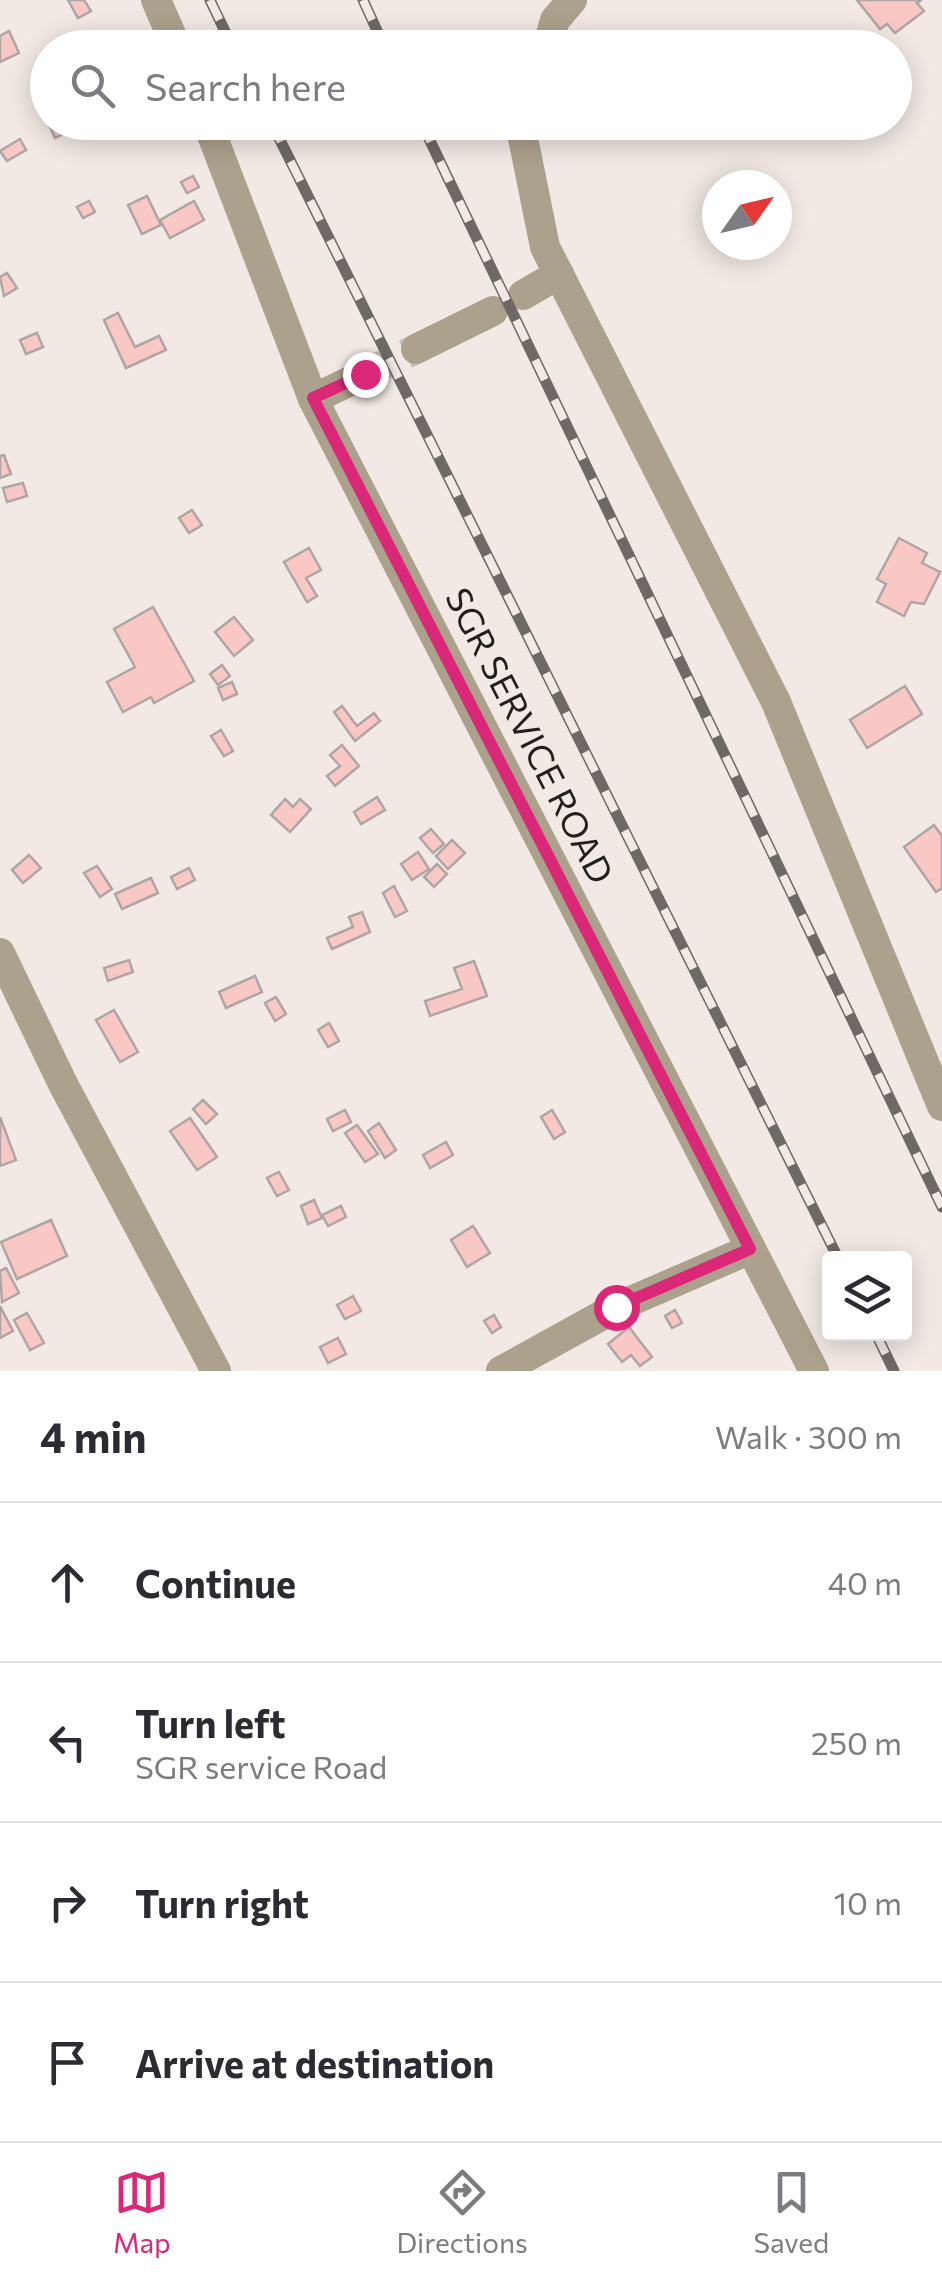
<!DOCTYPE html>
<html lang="en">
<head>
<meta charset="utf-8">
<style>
  body { margin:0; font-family:Commissioner,sans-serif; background:#f7f7f7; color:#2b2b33 }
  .controls { position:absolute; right:30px; bottom:30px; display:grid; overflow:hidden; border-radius:10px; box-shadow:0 5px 25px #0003 }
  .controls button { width:90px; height:90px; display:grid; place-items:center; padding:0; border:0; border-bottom:2px solid #e1e1e2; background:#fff; color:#2b2b33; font:50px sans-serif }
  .compass { position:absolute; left:702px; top:170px; width:90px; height:90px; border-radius:50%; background:#fff; box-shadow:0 5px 25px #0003; rotate:56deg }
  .stop { position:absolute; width:30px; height:30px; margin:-22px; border:8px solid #db2777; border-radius:50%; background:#fff }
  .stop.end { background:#db2777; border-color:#fff; box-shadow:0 2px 10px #0008 }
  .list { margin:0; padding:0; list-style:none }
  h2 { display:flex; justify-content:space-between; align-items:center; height:130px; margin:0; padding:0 40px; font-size:42px }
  h2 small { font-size:32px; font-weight:400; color:#7c7c81 }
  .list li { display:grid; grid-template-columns:65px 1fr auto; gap:30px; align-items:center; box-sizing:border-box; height:160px; padding:0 40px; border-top:2px solid #e1e1e2 }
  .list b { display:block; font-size:38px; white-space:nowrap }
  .list p { margin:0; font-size:32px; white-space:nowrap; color:#7c7c81 }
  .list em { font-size:32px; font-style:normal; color:#7c7c81 }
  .icon { flex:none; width:55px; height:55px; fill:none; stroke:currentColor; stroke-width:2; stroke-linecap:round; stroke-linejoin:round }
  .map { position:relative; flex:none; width:942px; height:1371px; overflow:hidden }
  .search { position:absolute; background:#fff; box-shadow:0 5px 25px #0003; left:30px; right:30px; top:30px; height:110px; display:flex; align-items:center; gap:25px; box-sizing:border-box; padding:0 35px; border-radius:55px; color:#7c7c81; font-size:38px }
  .sheet { height:770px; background:#fff }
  nav { display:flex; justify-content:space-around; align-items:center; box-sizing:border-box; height:140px; border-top:2px solid #e1e1e2; background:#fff; font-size:28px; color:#7c7c81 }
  nav a { display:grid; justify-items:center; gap:5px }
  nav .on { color:#db2777 }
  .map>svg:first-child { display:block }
</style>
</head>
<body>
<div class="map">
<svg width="942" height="1371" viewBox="0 0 942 1371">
  <rect width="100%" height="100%" fill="#f2e9e4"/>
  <g fill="#f9c8c4" stroke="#afa5a4" stroke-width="2.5">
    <path d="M 68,0 L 84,0 L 91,11 L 78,18 Z"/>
    <path d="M 857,0 L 921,0 L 917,3 L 924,11 L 895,33 L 887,24 L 880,29 Z"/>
    <path d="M 9,31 L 19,53 L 0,62 L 0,36 Z"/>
    <path d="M 48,122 L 87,122 L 55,138 Z"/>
    <path d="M 20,139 L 26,150 L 7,161 L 0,151 Z"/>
    <path d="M 193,176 L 199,187 L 187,193 L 181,182 Z"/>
    <path d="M 147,196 L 161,225 L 142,234 L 128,205 Z"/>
    <path d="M 89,201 L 95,212 L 83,218 L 77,207 Z"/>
    <path d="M 194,201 L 204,220 L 170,238 L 160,220 Z"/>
    <path d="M 7,273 L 17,288 L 4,296 L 0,277 Z"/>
    <path d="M 118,313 L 135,347 L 159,336 L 166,350 L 126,368 L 104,320 Z"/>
    <path d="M 37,333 L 43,347 L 26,354 L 20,340 Z"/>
    <path d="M 4,455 L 11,474 L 0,478 L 0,456 Z"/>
    <path d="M 23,483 L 27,496 L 7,502 L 3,488 Z"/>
    <path d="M 192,510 L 202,525 L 189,533 L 179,518 Z"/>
    <path d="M 899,538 L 927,553 L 922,563 L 940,572 L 924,604 L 911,602 L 904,616 L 877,602 L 886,584 L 877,579 Z"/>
    <path d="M 309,548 L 321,570 L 306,578 L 317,596 L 307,602 L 284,562 Z"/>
    <path d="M 153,607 L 194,681 L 154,703 L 151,697 L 123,712 L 107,682 L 135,667 L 114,629 Z"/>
    <path d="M 234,617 L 253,640 L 234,656 L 215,632 Z"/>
    <path d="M 222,665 L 230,676 L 218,685 L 210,674 Z"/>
    <path d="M 232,682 L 237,694 L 223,700 L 218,688 Z"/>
    <path d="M 905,686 L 922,714 L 867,748 L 850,720 Z"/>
    <path d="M 342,706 L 357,726 L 374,713 L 380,721 L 355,741 L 334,712 Z"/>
    <path d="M 221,730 L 233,751 L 224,756 L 211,736 Z"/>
    <path d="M 342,745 L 359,766 L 335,786 L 327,776 L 340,766 L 330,755 Z"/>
    <path d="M 377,797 L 385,810 L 361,824 L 354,812 Z"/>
    <path d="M 285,799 L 293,807 L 300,799 L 311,809 L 290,832 L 271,815 Z"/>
    <path d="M 934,825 L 942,836 L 942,888 L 936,892 L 904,847 Z"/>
    <path d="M 431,829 L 444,844 L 433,853 L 420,838 Z"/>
    <path d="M 452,840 L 465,853 L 448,869 L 436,856 Z"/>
    <path d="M 418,852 L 429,869 L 412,880 L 401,864 Z"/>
    <path d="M 29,855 L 41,868 L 23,883 L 12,870 Z"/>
    <path d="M 437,864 L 447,874 L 434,887 L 424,877 Z"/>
    <path d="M 97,866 L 112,889 L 100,897 L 84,873 Z"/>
    <path d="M 189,868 L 195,880 L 177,889 L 171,877 Z"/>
    <path d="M 151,878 L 158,893 L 122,909 L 115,894 Z"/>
    <path d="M 394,886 L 407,911 L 395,917 L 383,893 Z"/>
    <path d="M 362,912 L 370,932 L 332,949 L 327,938 L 353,927 L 349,917 Z"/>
    <path d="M 129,960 L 133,972 L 108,981 L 104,968 Z"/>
    <path d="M 474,961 L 487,996 L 430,1016 L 425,1001 L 462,989 L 454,968 Z"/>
    <path d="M 255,976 L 262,992 L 226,1008 L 219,992 Z"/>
    <path d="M 276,997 L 286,1014 L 275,1021 L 265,1003 Z"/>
    <path d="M 114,1010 L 138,1052 L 120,1062 L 96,1020 Z"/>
    <path d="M 329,1023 L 339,1041 L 328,1047 L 318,1030 Z"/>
    <path d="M 203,1100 L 217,1114 L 206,1124 L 193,1109 Z"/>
    <path d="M 345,1110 L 351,1122 L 333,1131 L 327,1119 Z"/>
    <path d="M 552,1110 L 565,1132 L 554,1139 L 541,1117 Z"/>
    <path d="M 0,1117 L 16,1160 L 0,1166 Z"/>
    <path d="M 190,1118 L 217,1157 L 197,1170 L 170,1131 Z"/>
    <path d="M 379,1123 L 396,1150 L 385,1158 L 368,1131 Z"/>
    <path d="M 357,1125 L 378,1154 L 365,1162 L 345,1133 Z"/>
    <path d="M 446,1142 L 453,1155 L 430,1168 L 423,1155 Z"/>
    <path d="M 279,1172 L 289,1190 L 277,1196 L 267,1178 Z"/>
    <path d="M 314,1200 L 322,1218 L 308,1224 L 301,1206 Z"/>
    <path d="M 341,1206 L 346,1217 L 328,1226 L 322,1215 Z"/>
    <path d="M 51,1220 L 67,1256 L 17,1279 L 1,1242 Z"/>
    <path d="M 473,1226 L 490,1253 L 467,1267 L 451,1240 Z"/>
    <path d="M 6,1268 L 19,1293 L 2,1302 L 0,1271 Z"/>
    <path d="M 353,1296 L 361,1311 L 345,1319 L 337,1305 Z"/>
    <path d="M 0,1306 L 13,1331 L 0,1338 Z"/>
    <path d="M 675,1310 L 682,1323 L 672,1328 L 665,1316 Z"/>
    <path d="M 27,1313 L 44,1343 L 30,1350 L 14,1320 Z"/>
    <path d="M 494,1315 L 501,1327 L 492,1333 L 484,1321 Z"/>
    <path d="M 629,1327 L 652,1357 L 640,1366 L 631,1355 L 622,1362 L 608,1344 Z"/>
    <path d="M 338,1338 L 346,1354 L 328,1363 L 320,1347 Z"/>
  </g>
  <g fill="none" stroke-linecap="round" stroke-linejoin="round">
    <path stroke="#c8c0bc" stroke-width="30" stroke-dasharray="30 15" stroke-linecap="butt" d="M 365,374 L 416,349"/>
    <g stroke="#aca18c" stroke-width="30">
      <path d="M 156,0 L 177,48"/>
      <path d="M 547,48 L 555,20 L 572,0"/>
      <path d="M 207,122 L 313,399 L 814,1371"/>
      <path d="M 525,122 L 522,133 L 545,247 L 776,702 L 942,1106"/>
      <path d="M 523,295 L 559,274"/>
      <path d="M 416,349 L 493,311"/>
      <path d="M 313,399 L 365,374"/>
      <path d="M 0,953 L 63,1084 L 216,1371"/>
      <path d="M 501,1371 L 617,1307 L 751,1249"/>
    </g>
    <g stroke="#6f6966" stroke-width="11">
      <g id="rail">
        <path d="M 210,0 L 233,48"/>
        <path d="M 363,0 L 385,48"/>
        <path d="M 271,122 L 838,1258"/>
        <path d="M 421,122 L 942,1207"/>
        <path d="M 876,1334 L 894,1371"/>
      </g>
    </g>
    <use href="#rail" stroke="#f2e9e4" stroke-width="8" stroke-dasharray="22" stroke-linecap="butt"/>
  </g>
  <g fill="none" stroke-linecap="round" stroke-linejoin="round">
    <path stroke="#db2777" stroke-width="12" d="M 365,374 L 313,398 L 750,1249 L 616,1307"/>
  </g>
  <g text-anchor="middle" stroke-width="8" stroke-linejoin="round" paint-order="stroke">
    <g font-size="35" fill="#211e1c" stroke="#f2e9e4">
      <text transform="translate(529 736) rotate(63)" y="12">SGR SERVICE ROAD</text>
    </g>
  </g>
</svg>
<div class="controls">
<button><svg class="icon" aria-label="layers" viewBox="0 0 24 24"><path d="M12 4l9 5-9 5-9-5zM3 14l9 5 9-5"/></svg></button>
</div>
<svg class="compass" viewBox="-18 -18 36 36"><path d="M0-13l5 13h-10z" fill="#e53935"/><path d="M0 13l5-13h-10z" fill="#7c7c81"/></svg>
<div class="stop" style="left:616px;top:1307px"></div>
<div class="stop end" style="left:365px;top:374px"></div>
<div class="search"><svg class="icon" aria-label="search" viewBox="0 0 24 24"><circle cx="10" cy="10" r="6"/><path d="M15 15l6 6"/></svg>Search here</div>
</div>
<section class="sheet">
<h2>4 min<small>Walk · 300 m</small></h2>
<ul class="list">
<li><svg class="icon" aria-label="ahead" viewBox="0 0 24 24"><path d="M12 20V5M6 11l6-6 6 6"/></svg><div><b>Continue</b></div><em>40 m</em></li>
<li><svg class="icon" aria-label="left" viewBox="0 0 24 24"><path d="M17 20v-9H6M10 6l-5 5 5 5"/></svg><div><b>Turn left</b><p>SGR service Road</p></div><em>250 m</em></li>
<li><svg class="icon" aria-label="right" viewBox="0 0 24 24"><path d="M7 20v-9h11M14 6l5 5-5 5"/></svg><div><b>Turn right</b></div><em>10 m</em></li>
<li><svg class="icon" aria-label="arrive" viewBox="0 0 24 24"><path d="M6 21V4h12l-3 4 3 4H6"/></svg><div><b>Arrive at destination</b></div></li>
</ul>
</section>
<nav>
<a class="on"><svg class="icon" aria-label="map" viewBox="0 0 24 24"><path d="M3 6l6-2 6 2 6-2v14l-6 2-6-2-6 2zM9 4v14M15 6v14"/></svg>Map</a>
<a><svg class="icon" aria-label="directions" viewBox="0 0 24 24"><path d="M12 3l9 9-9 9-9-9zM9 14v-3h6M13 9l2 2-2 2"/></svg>Directions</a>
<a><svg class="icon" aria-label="saved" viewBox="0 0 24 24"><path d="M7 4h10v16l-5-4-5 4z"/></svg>Saved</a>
</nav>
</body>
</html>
